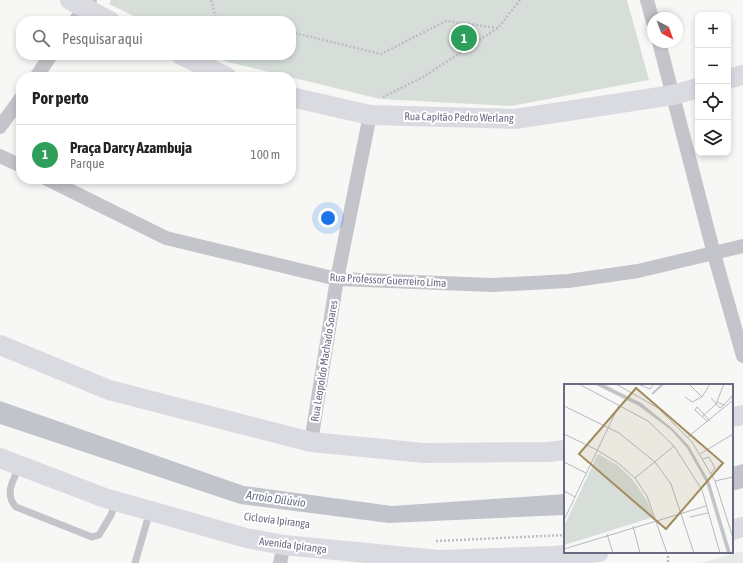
<!DOCTYPE html>
<html lang="pt">
<head>
<meta charset="utf-8">
<style>
  body { margin:0; font-family:"Asap Condensed",sans-serif; background:#f2f2f2; color:#222 }
  .controls { position:absolute; right:12px; top:12px; display:grid; overflow:hidden; border-radius:8px; box-shadow:0 2px 6px #0003 }
  .controls button { width:36px; height:36px; display:grid; place-items:center; padding:0; border:0; border-bottom:1px solid #e0e0e0; background:#fff; color:#222; font:20px sans-serif }
  .compass { position:absolute; left:647px; top:12px; width:36px; height:36px; border-radius:50%; background:#fff; box-shadow:0 2px 6px #0003; rotate:139deg }
  .you { position:absolute; left:328px; top:218px; width:14px; height:14px; margin:-10px; border:3px solid #fff; border-radius:50%; background:#1a73e8; box-shadow:0 0 0 6px #1a73e833 }
  .badge { display:grid; place-items:center; width:26px; height:26px; border-radius:50%; background:#db2777; color:#fff; font-size:13px; font-weight:700 }
  .pin { position:absolute; translate:-50% -50%; border:2px solid #fff; box-shadow:0 1px 4px #0006 }
  .list { margin:0; padding:0; list-style:none }
  h2 { display:flex; justify-content:space-between; align-items:center; height:52px; margin:0; padding:0 16px; font-size:17px }
  h2 small { font-size:13px; font-weight:400; color:#767676 }
  .list li { display:grid; grid-template-columns:26px 1fr auto; gap:12px; align-items:center; box-sizing:border-box; height:60px; padding:0 16px; border-top:1px solid #e0e0e0 }
  .list b { display:block; font-size:15px; white-space:nowrap }
  .list p { margin:0; font-size:13px; white-space:nowrap; color:#767676 }
  .list em { font-size:13px; font-style:normal; color:#767676 }
  .icon { flex:none; width:22px; height:22px; fill:none; stroke:currentColor; stroke-width:2; stroke-linecap:round; stroke-linejoin:round }
  .map { position:relative; flex:none; width:743px; height:563px; overflow:hidden }
  .search { position:absolute; background:#fff; box-shadow:0 2px 6px #0003; left:16px; top:16px; width:280px; height:44px; display:flex; align-items:center; gap:10px; box-sizing:border-box; padding:0 14px; border-radius:16px; color:#767676; font-size:15px }
  .panel { position:absolute; background:#fff; box-shadow:0 2px 6px #0003; left:16px; top:72px; width:280px; height:112px; border-radius:16px }
  .map>svg:first-child { display:block }
</style>
</head>
<body>
<div class="map">
<svg width="743" height="563" viewBox="0 0 743 563">
  <rect width="100%" height="100%" fill="#f7f8f6"/>
  <path fill="#e8e9e9" d="M 743,551 L 743,563 L 700,563 Z"/>
  <path fill="#d7ded9" d="M 111,0 L 627,0 L 649,80 L 511,106 L 380,99 L 228,62 L 213,55 L 291,55 L 291,21 L 144,21 L 109,4 Z"/>
  <g fill="#c2c4cc">
    <path d="M 0,401 L 244,486 L 392,506 L 565,494 L 565,515 L 389,523 L 240,504 L 0,424 Z"/>
    <path d="M 743,464 L 743,488 L 732,491 L 732,467 Z"/>
  </g>
  <g fill="none" stroke-linecap="round" stroke-linejoin="round">
    <g stroke="#bebec2" stroke-width="2.5" stroke-dasharray="2 2" stroke-linecap="butt">
      <path d="M 211,0 L 217,21"/>
      <path d="M 291,32 L 381,54 L 446,21 L 498,28"/>
      <path d="M 383,97 L 423,77 L 498,28 L 520,0"/>
      <path d="M 436,541 L 565,535"/>
      <path d="M 668,552 L 668,563"/>
    </g>
    <g stroke="#c4c5ca" stroke-width="7">
      <path d="M 20,466 C 13,480 4,494 16,507 L 92,537 L 99,535 L 111,515 L 116,502"/>
      <path d="M 135,563 L 150,511"/>
    </g>
    <g stroke="#c4c5ca" stroke-width="14">
      <path d="M 647,0 L 653,22"/>
      <path d="M 75,21 L 90,0"/>
      <path d="M 659,42 L 714,254 L 743,356"/>
      <path d="M 36,77 L 51,55"/>
      <path d="M 0,127 L 21,98"/>
      <path d="M 0,156 L 21,166"/>
      <path d="M 47,179 L 166,238 L 337,279 L 492,285 L 568,281 L 638,271 L 743,246"/>
      <path d="M 311,442 L 337,279 L 370,115"/>
      <path d="M 280,563 L 284,545"/>
    </g>
    <g stroke="#dadae1" stroke-width="20">
      <path d="M 70,0 L 110,21"/>
      <path d="M 181,55 L 227,77"/>
      <path d="M 728,79 L 743,75"/>
      <path d="M 291,97 L 370,115 L 515,119 L 673,95 L 698,88"/>
      <path d="M 0,345 L 109,390 L 311,442 L 424,453 L 549,452 L 565,450"/>
      <path d="M 732,417 L 743,415"/>
      <path d="M 0,458 L 105,498 L 246,538 L 284,545 L 439,560 L 553,556 L 599,552"/>
      <path d="M 732,530 L 743,527"/>
    </g>
  </g>
  <g text-anchor="middle" stroke-width="4" stroke-linejoin="round" paint-order="stroke">
    <g font-size="11" fill="#6a6b83" stroke="#fff">
      <text transform="translate(459 117) rotate(1)" y="4">Rua Capitão Pedro Werlang</text>
      <text transform="translate(388 280) rotate(3)" y="4">Rua Professor Guerreiro Lima</text>
      <text transform="translate(324 361) rotate(-81)" y="4">Rua Leopoldo Machado Soares</text>
      <text transform="translate(277 520) rotate(7)" y="4">Ciclovia Ipiranga</text>
      <text transform="translate(293 545) rotate(7)" y="4">Avenida Ipiranga</text>
    </g>
    <g font-size="12" font-style="italic" fill="#6c7185" stroke="#fff">
      <text transform="translate(276 499) rotate(8)" y="4">Arroio Dilúvio</text>
    </g>
  </g>
  <g transform="translate(564 384)">
    <rect width="169" height="169" fill="#f7f8f6"/>
    <path d="M 34,70 L 53,81 L 68,95 L 82,115 L 90,133 L 0,161 L 0,142 Z" fill="#d7ded9"/>
    <path d="M 30,0 L 39,0 L 77,19 L 109,45 L 125,62 L 146,99 L 167,169 L 163,169 L 142,98 L 123,64 L 107,46 L 75,22 Z" fill="#c2c4cc"/>
    <path fill="none" stroke="#c2c4cc" stroke-width="2" d="M 88,10 L 99,0"/>
    <path fill="none" stroke="#b6b8c1" stroke-width="1" d="M 15,0 L 84,37 L 110,62 L 138,106 L 156,169M 52,0 L 94,24 L 128,58 L 151,97 L 169,154M 74,0 L 86,5 L 90,0M 125,0 L 138,13M 121,13 L 128,18 L 138,13 L 146,0M 147,14 L 156,24 L 160,21M 153,18 L 160,21 L 169,11M 0,22 L 55,49 L 91,78 L 107,100 L 130,169M 133,23 L 131,26 L 144,38M 133,23 L 146,37M 138,33 L 152,20 L 160,0M 0,50 L 33,66 L 54,79 L 71,94 L 83,112 L 103,169M 124,53 L 169,16M 136,70 L 169,50M 139,75 L 145,73 L 151,84 L 147,89M 0,78 L 22,89M 71,94 L 110,62M 151,97 L 169,93M 0,107 L 11,113M 126,133 L 144,129M 0,136 L 55,21M 69,142 L 76,169M 43,150 L 49,169M 0,165 L 142,122"/>
    <path fill="#a28e5d" fill-opacity="0.15" stroke="#a28e5d" stroke-width="2" d="M 72,4 L 159,79 L 102,145 L 15,70 Z"/>
    <rect width="169" height="169" fill="none" stroke="#6a6b83" stroke-width="2"/>
  </g>
</svg>
<div class="controls">
<button>+</button>
<button>−</button>
<button><svg class="icon" aria-label="locate" viewBox="0 0 24 24"><circle cx="12" cy="12" r="6"/><path d="M12 2v4M12 18v4M2 12h4M18 12h4"/></svg></button>
<button><svg class="icon" aria-label="layers" viewBox="0 0 24 24"><path d="M12 4l9 5-9 5-9-5zM3 14l9 5 9-5"/></svg></button>
</div>
<svg class="compass" viewBox="-18 -18 36 36"><path d="M0-13l5 13h-10z" fill="#e53935"/><path d="M0 13l5-13h-10z" fill="#767676"/></svg>
<div class="you"></div>
<div class="pin badge" style="left:464px;top:38px;background:#2e9e5b">1</div>
<div class="search"><svg class="icon" aria-label="search" viewBox="0 0 24 24"><circle cx="10" cy="10" r="6"/><path d="M15 15l6 6"/></svg>Pesquisar aqui</div>
<section class="panel">
<h2>Por perto<small></small></h2>
<ul class="list">
<li><span class="badge" style="background:#2e9e5b">1</span><div><b>Praça Darcy Azambuja</b><p>Parque</p></div><em>100 m</em></li>
</ul>
</section>
</div>
</body>
</html>
